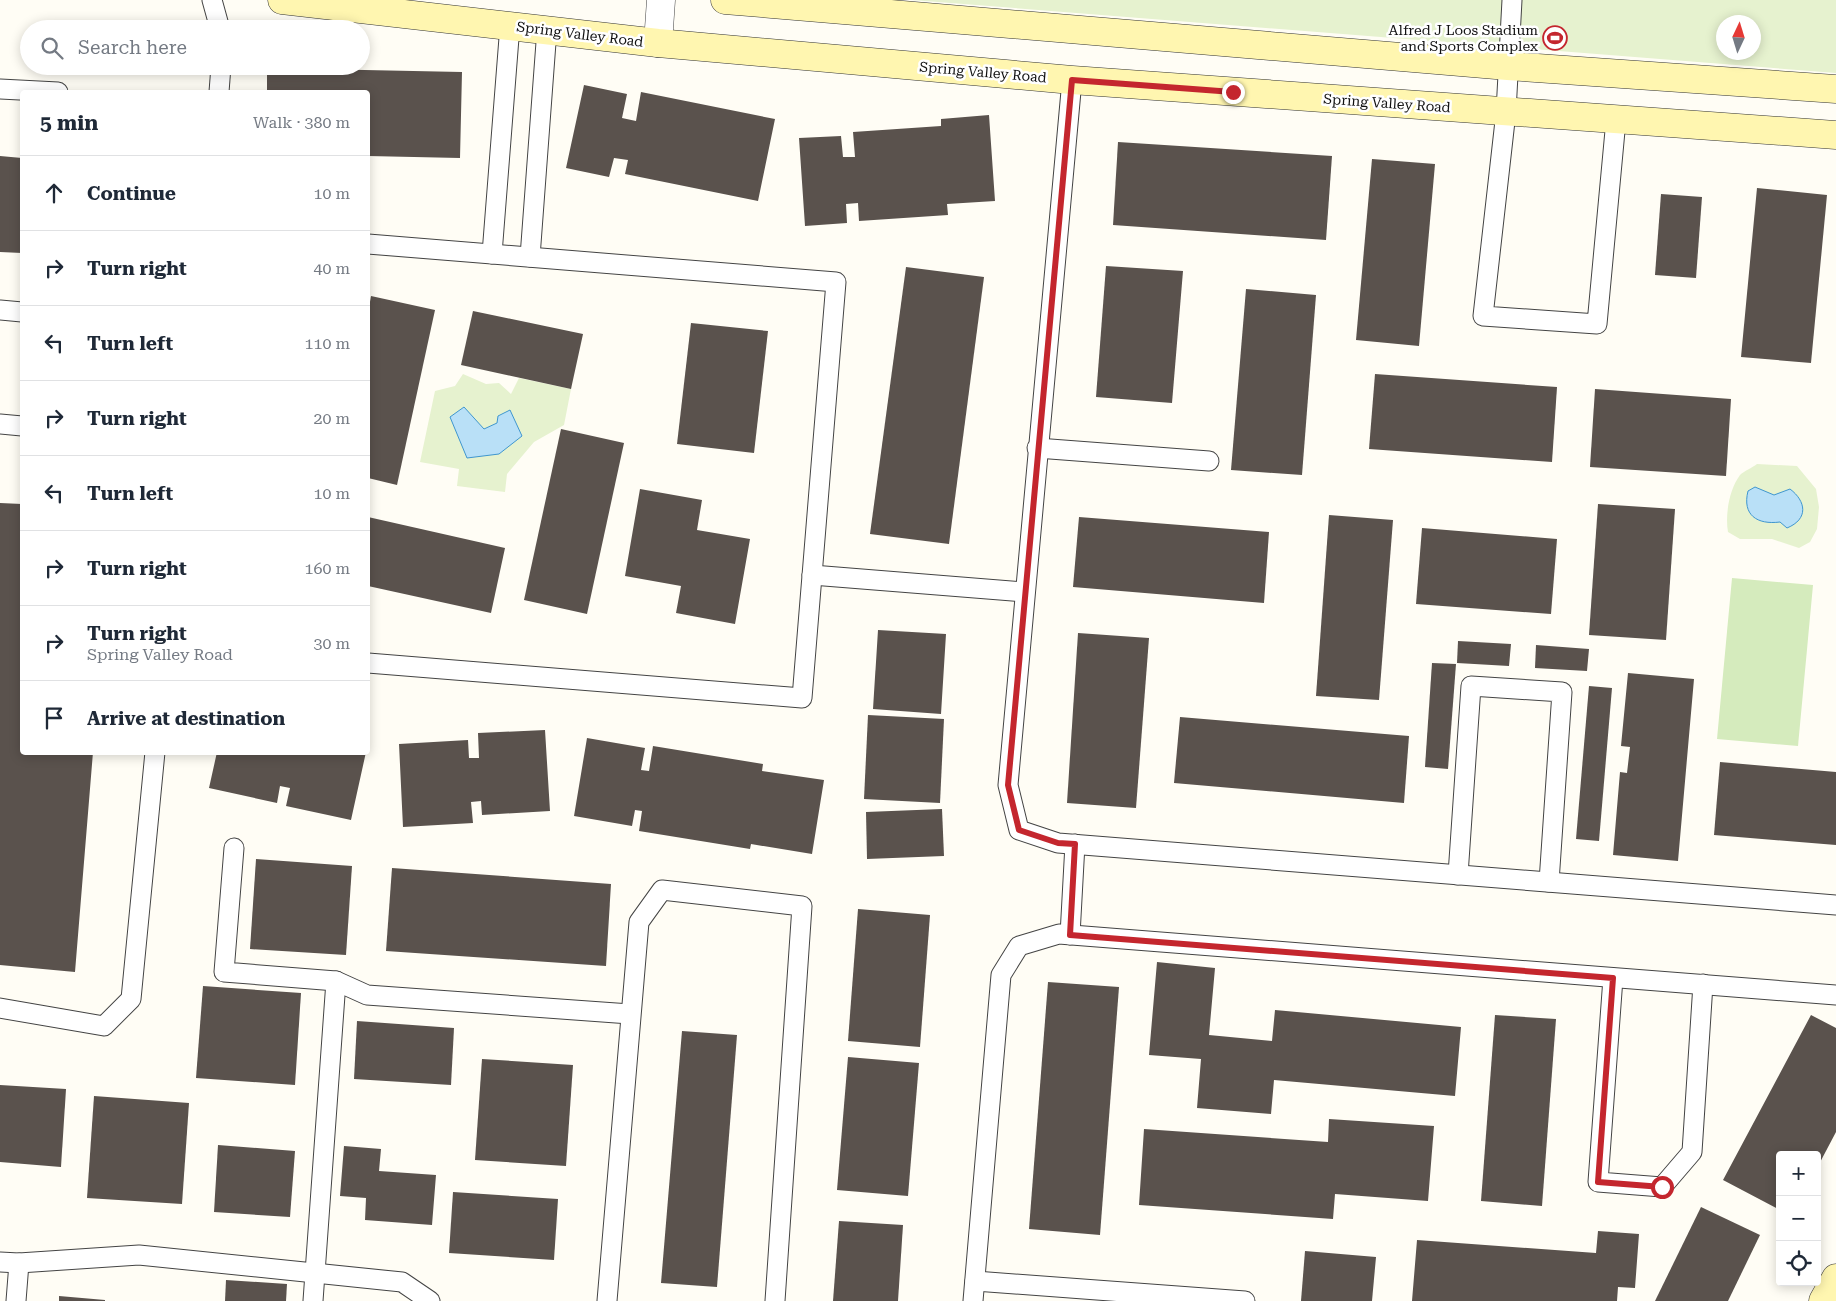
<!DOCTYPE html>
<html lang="en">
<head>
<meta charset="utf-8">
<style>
  body { margin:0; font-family:"Roboto Serif",serif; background:#f2f2f3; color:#1f2937 }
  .controls { position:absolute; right:15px; bottom:15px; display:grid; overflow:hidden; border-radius:5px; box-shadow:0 2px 12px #0003 }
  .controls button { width:45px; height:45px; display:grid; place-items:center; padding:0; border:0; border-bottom:1px solid #e0e1e3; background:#fff; color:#1f2937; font:25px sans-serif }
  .compass { position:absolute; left:1716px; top:15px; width:45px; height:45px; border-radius:50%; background:#fff; box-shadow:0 2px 12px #0003; rotate:4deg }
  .stop { position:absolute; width:15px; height:15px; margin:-11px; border:4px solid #c4262e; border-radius:50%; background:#fff }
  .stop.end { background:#c4262e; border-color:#fff; box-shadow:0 1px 5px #0008 }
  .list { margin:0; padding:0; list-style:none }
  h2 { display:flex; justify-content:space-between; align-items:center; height:65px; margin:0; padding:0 20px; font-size:21px }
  h2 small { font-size:16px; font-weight:400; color:#747a83 }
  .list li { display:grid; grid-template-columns:32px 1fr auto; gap:15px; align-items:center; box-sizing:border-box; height:75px; padding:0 20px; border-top:1px solid #e0e1e3 }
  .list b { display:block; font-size:19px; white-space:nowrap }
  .list p { margin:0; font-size:16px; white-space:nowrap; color:#747a83 }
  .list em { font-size:16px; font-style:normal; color:#747a83 }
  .icon { flex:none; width:28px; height:28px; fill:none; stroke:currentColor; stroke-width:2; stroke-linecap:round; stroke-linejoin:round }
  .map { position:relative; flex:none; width:1836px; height:1301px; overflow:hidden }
  .search { position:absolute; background:#fff; box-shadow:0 2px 12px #0003; left:20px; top:20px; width:350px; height:55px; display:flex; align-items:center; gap:12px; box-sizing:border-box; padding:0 18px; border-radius:28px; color:#747a83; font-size:19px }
  .panel { position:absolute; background:#fff; box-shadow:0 2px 12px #0003; left:20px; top:90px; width:350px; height:665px; border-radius:5px }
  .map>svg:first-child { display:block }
</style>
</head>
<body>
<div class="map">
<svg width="1836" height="1301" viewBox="0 0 1836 1301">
  <rect width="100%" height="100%" fill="#fffdf5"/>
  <path fill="#d5ebbd" d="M 1732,578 L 1813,585 L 1798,746 L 1717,739 Z"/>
  <g fill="#e6f2cf" fill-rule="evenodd">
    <path d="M 912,0 L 1836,0 L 1836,73 ZM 1724,22 L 1754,22 L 1754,52 L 1724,52 Z"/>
    <path d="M 463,374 L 486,384 L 499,383 L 511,394 L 519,378 L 571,389 L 564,425 L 534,442 L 507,474 L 505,492 L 457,486 L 459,469 L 420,462 L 435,391 L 455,386 Z"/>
    <path d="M 1757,464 L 1797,466 L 1816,489 L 1819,507 L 1817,529 L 1810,542 L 1799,548 L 1772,539 L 1740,539 L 1728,532 C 1725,515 1729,490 1740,475 C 1744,471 1752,468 1757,464 Z"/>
  </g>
  <g fill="#b9e0f7" stroke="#3f96cf">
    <path d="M 464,407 L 484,429 L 497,423 L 498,416 L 510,410 L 522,436 L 499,454 L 467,458 L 450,417 Z"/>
    <path d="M 1755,487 L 1774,495 L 1790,489 C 1806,501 1809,519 1787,528 L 1780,522 C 1757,525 1742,515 1748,491 Z"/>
  </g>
  <g fill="#5a524d">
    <path d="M 267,68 L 462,72 L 460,158 L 368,156 L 368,92 L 267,92 Z"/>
    <path d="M 584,85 L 627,94 L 622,118 L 636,121 L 641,92 L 775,119 L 758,201 L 625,174 L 628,160 L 614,158 L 609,177 L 566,168 Z"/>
    <path d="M 989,115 L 995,201 L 947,204 L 948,215 L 859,221 L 858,203 L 846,204 L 847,223 L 805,226 L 799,138 L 841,136 L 843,157 L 855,157 L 853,132 L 941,126 L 941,119 Z"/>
    <path d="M 1118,142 L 1332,156 L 1326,240 L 1113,225 Z"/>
    <path d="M 0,156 L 22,158 L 22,253 L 0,252 Z"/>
    <path d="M 1372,159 L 1435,164 L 1419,346 L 1356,340 Z"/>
    <path d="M 1757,188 L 1827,195 L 1811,363 L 1741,357 Z"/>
    <path d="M 1661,194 L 1702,197 L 1696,278 L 1655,275 Z"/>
    <path d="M 1106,266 L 1183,271 L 1172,403 L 1096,397 Z"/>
    <path d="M 906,267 L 984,277 L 949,544 L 870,534 Z"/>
    <path d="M 1246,289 L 1316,295 L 1302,475 L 1231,470 Z"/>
    <path d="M 371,296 L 435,310 L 397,485 L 368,478 L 368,313 Z"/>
    <path d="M 473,311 L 583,334 L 571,389 L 461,365 Z"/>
    <path d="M 691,323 L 768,331 L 754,453 L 677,444 Z"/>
    <path d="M 1375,374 L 1557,387 L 1552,462 L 1369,449 Z"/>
    <path d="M 1595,389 L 1731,399 L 1726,476 L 1590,467 Z"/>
    <path d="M 561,429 L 624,443 L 587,614 L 524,600 Z"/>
    <path d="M 640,489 L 702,500 L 697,530 L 750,539 L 735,624 L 676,613 L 681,586 L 625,576 Z"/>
    <path d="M 0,503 L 22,504 L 22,752 L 93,752 L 75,972 L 0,965 Z"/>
    <path d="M 1598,504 L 1675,509 L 1666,640 L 1589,635 Z"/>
    <path d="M 1329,515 L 1393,520 L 1379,700 L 1316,696 Z"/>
    <path d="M 368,517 L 505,548 L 491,613 L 368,586 Z"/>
    <path d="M 1079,517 L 1269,532 L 1264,603 L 1073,587 Z"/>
    <path d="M 1422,528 L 1557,539 L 1551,614 L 1416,604 Z"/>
    <path d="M 878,630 L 946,634 L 941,714 L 873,709 Z"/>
    <path d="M 1078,633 L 1149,638 L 1136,808 L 1067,803 Z"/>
    <path d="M 1458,641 L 1511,644 L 1509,666 L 1457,663 Z"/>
    <path d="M 1536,645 L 1589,649 L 1587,671 L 1535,668 Z"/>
    <path d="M 1432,663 L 1456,664 L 1448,769 L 1425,767 Z"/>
    <path d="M 1628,673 L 1694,679 L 1678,861 L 1613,855 L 1620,772 L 1627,773 L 1630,747 L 1621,746 Z"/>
    <path d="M 1589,686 L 1612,688 L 1599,841 L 1576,839 Z"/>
    <path d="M 868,715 L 944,719 L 940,803 L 864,799 Z"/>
    <path d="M 1180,717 L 1409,736 L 1404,803 L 1174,783 Z"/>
    <path d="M 545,730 L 550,811 L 482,815 L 481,801 L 471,802 L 473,823 L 403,827 L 399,744 L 468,740 L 469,758 L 479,758 L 478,733 Z"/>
    <path d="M 587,738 L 645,748 L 641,770 L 649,771 L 653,746 L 763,764 L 762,771 L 824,780 L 812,854 L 751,844 L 750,849 L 639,831 L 642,811 L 635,810 L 632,826 L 574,816 Z"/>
    <path d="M 217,752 L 366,752 L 351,820 L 286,806 L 290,788 L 280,786 L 277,803 L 209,788 Z"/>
    <path d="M 1720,762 L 1836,772 L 1836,845 L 1714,835 Z"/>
    <path d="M 942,809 L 944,856 L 867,859 L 866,812 Z"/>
    <path d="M 256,859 L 352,866 L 346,955 L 250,949 Z"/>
    <path d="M 392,868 L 611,884 L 606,966 L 386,951 Z"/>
    <path d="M 858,909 L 930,915 L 920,1047 L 848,1041 Z"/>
    <path d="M 1157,962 L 1215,968 L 1209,1035 L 1272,1041 L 1275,1010 L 1461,1027 L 1455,1096 L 1274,1080 L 1271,1114 L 1197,1108 L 1201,1059 L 1149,1055 Z"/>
    <path d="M 1048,982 L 1119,987 L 1100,1235 L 1029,1229 Z"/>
    <path d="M 203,986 L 301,993 L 295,1085 L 196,1078 Z"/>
    <path d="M 1495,1015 L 1556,1019 L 1542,1206 L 1481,1201 Z"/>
    <path d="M 1811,1015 L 1836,1028 L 1836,1132 L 1817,1168 L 1817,1155 L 1780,1155 L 1780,1210 L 1723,1180 Z"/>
    <path d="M 357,1021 L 454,1028 L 451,1085 L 354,1079 Z"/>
    <path d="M 682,1031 L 737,1035 L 717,1287 L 661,1283 Z"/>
    <path d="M 848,1057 L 919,1063 L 908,1196 L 837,1190 Z"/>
    <path d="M 482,1059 L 573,1065 L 566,1166 L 475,1160 Z"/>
    <path d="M 0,1085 L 66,1089 L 61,1167 L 0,1162 Z"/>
    <path d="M 94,1096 L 189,1103 L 182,1204 L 87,1198 Z"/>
    <path d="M 1329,1119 L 1434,1126 L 1428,1201 L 1335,1194 L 1333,1219 L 1139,1205 L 1144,1129 L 1328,1142 Z"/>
    <path d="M 218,1145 L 295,1151 L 290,1217 L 214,1212 Z"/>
    <path d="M 344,1146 L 381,1149 L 379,1171 L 436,1175 L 432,1225 L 365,1220 L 366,1198 L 340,1196 Z"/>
    <path d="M 453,1192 L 558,1199 L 554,1260 L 449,1253 Z"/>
    <path d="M 1701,1207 L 1760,1235 L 1728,1301 L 1655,1301 Z"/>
    <path d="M 839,1221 L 903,1225 L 898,1301 L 833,1301 Z"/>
    <path d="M 1598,1231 L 1639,1234 L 1635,1288 L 1618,1287 L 1617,1301 L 1412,1301 L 1417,1240 L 1596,1253 Z"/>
    <path d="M 1305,1251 L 1376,1257 L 1372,1301 L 1301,1301 Z"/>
    <path d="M 226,1280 L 287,1284 L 286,1301 L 225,1301 Z"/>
    <path d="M 59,1296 L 105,1300 L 105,1301 L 59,1301 Z"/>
  </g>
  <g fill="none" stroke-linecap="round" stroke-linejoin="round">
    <g stroke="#444" stroke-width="21">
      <g id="lane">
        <path d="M 212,0 L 220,29"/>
        <path d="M 1512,0 L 1506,112 L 1483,316 L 1597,324 L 1616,120"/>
        <path d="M 1072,80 L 1008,785 L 1019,830 L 1058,843 L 1836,905"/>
        <path d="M 0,89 L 58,92"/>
        <path d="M 219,92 L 221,66"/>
        <path d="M 368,244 L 836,282 L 802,698 L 368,663"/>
        <path d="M 492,254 L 510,25"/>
        <path d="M 530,257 L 547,29"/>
        <path d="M 0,310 L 22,312"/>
        <path d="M 0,424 L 22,426"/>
        <path d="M 1037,448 L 1209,461"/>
        <path d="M 812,575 L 1024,592"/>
        <path d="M 234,848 L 224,972 L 336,981 L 313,1301"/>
        <path d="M 1458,875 L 1471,686 L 1562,692 L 1549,882"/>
        <path d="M 1070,935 L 1075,844"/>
        <path d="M 1613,978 L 1598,1182 L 1662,1187 L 1692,1152 L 1703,984"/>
        <path d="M 336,981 L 367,995 L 630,1014"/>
        <path d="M 0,1008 L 104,1026 L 131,999 L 155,752"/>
        <path d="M 0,1262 L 19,1263 L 139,1255 L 402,1282 L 430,1301"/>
        <path d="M 975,1281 L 1245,1301"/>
        <path d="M 16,1301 L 19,1263"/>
        <path d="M 607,1301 L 639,922 L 662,890 L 802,906 L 775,1301"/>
        <path d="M 973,1301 L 1001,975 L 1019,946 L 1059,934 L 1836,995"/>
      </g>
    </g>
    <g stroke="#444" stroke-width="29">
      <path id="street" d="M 658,43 L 661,0"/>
    </g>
    <g stroke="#333" stroke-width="29">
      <g id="secondary">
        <path d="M 282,0 L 658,43 L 1072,80 L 1836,135"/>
        <path d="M 725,0 L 1508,66 L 1836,89"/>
        <path d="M 1823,1301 L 1836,1278"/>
      </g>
    </g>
    <use href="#lane" stroke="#fff" stroke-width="19"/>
    <use href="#street" stroke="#fff" stroke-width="28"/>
    <use href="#secondary" stroke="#fff6b0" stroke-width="28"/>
  </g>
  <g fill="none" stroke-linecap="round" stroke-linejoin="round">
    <path stroke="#c4262e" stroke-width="6" d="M 1233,92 L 1072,80 L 1008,785 L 1019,830 L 1058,843 L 1075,844 L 1070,935 L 1613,978 L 1598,1182 L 1662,1187"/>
  </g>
  <defs>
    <g id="stadium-ring" transform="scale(1.25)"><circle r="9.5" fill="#fff" stroke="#c4262e" stroke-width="1.5"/><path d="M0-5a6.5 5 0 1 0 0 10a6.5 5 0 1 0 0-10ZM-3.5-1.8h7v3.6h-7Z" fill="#c4262e"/></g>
  </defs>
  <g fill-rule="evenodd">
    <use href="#stadium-ring" x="1555" y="38"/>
  </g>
  <g text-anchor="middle" stroke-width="5" stroke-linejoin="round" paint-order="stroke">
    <g font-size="14" fill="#111" stroke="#fff" text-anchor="end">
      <text x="1538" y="35">Alfred J Loos Stadium<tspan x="1538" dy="16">and Sports Complex</tspan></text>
    </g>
    <g font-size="14" fill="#111" stroke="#fff">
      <text transform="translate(580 34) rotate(7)" y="5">Spring Valley Road</text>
      <text transform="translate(983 72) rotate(5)" y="5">Spring Valley Road</text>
      <text transform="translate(1387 103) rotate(4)" y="5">Spring Valley Road</text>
    </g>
  </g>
</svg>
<div class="controls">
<button>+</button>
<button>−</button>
<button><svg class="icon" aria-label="locate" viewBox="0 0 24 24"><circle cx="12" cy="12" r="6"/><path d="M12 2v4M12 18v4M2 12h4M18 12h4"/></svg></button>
</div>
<svg class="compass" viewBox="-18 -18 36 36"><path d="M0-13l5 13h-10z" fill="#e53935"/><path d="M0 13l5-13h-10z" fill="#747a83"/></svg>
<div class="stop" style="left:1662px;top:1187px"></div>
<div class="stop end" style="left:1233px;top:92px"></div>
<div class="search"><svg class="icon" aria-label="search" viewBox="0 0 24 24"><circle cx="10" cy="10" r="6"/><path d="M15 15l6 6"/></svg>Search here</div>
<section class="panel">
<h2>5 min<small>Walk · 380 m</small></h2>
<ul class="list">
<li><svg class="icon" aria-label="ahead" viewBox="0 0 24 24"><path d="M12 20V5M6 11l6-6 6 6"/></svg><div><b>Continue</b></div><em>10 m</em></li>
<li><svg class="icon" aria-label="right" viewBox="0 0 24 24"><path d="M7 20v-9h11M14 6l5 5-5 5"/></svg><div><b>Turn right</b></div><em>40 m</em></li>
<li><svg class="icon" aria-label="left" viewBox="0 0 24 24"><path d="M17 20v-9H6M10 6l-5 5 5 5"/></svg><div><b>Turn left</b></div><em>110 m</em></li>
<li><svg class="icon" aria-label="right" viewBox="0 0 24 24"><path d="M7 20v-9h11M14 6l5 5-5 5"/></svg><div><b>Turn right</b></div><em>20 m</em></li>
<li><svg class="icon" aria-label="left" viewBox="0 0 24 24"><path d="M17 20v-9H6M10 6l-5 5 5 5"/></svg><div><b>Turn left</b></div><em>10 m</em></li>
<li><svg class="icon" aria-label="right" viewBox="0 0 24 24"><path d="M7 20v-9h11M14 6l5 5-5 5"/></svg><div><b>Turn right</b></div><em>160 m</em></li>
<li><svg class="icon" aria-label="right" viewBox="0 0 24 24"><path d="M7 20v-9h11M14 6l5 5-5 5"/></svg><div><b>Turn right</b><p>Spring Valley Road</p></div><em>30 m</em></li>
<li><svg class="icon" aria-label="arrive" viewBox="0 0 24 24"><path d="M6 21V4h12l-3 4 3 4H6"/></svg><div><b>Arrive at destination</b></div></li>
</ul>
</section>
</div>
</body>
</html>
